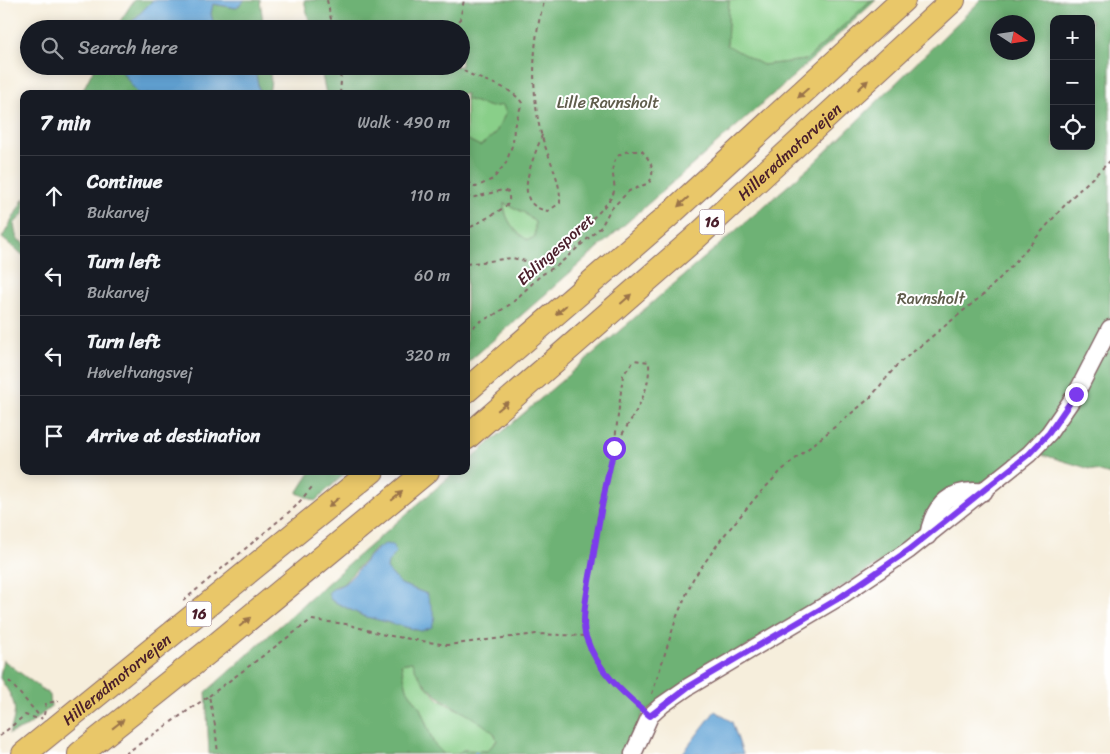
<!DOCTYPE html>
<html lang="en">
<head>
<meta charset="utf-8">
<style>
  body { margin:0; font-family:Sriracha,sans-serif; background:#242831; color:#f1f3f6 }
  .controls { position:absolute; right:15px; top:15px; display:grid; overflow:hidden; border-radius:10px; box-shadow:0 2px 12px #0003 }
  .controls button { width:45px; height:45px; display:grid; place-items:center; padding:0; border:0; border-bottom:1px solid #363941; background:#171b24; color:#f1f3f6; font:25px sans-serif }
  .compass { position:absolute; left:990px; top:15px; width:45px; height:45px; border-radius:50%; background:#171b24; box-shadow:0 2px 12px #0003; rotate:102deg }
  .stop { position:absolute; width:15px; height:15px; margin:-11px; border:4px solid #7c3aed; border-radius:50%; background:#fff }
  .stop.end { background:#7c3aed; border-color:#fff; box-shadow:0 1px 5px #0008 }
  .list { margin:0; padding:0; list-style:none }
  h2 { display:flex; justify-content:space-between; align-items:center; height:65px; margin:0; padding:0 20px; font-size:21px }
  h2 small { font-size:16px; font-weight:400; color:#9ea1a6 }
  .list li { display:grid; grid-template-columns:32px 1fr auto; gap:15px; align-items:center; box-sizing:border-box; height:80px; padding:0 20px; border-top:1px solid #363941 }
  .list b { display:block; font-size:19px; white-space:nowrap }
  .list p { margin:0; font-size:16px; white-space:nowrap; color:#9ea1a6 }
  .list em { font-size:16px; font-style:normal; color:#9ea1a6 }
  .icon { flex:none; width:28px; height:28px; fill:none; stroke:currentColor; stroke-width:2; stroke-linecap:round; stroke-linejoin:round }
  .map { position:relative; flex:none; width:1110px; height:754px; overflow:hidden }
  .search { position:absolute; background:#171b24; box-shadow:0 2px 12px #0003; left:20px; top:20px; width:450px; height:55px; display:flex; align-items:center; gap:12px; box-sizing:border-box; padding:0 18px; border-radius:28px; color:#9ea1a6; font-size:19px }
  .panel { position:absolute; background:#171b24; box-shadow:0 2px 12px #0003; left:20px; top:90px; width:450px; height:385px; border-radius:10px }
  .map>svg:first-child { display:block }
</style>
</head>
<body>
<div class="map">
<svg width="1110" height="754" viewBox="0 0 1110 754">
  <rect width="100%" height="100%" fill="#fff"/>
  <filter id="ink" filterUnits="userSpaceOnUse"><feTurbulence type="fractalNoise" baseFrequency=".02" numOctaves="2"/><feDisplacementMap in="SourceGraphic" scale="10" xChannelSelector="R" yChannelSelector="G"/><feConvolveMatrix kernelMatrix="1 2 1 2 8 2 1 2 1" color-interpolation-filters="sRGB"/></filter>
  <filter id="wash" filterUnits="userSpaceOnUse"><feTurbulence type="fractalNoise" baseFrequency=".0096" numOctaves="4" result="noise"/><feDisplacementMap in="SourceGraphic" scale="20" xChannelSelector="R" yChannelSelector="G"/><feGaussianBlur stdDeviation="1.12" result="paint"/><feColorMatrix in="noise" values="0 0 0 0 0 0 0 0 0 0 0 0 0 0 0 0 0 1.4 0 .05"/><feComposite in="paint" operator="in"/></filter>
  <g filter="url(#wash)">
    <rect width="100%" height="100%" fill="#f6eedc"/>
    <g fill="#89cf89" stroke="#6a775a">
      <path d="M 729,0 L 871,0 L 806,60 L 763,65 L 727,46 Z"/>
      <path d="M 466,99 L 491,107 L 503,105 L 506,113 L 495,134 L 480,146 L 466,139 Z"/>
      <path d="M 504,203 L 523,212 L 535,222 L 535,237 L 528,240 C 514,233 505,219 504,203 Z"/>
      <path d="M 412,662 C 418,677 428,690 440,700 C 456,711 492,720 497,740 L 487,751 L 464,750 L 457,754 L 444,754 L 434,744 L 420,708 L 407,689 L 401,664 Z"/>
    </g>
    <g fill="#6eb275" stroke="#5c6850" fill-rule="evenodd">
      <path d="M 134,0 L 153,0 L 125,29 L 115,29 Z"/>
      <path d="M 245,0 L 260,0 L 264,29 L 215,29 L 211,14 L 213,4 L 236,8 Z"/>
      <path d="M 304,0 L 729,0 L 727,45 L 763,65 L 806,60 L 871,0 L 876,0 L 797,73 L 466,364 L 466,139 L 480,146 L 495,134 L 506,113 L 503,105 L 491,107 L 466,99 L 466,94 L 406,92 L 401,94 L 326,94 L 320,66 L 461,66 L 461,29 L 311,29 ZM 504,203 L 523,212 L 535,222 L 535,237 L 528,240 C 515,233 504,218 504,203 Z"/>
      <path d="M 981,0 L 1110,0 L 1110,475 L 1027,450 L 903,548 L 644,712 L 624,754 L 457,754 L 463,750 L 487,751 L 497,741 L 495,734 C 465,707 428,703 412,662 L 401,664 L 407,689 L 420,708 L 434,744 L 444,754 L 209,754 L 206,692 L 352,561 L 456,471 L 466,471 L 466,463 L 813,164 ZM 1054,19 L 1091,19 L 1091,146 L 1054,146 ZM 998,22 L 1028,22 L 1028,52 L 998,52 ZM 375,549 L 396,553 L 388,562 L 387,569 L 401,584 L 427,594 L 421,631 L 363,616 L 331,600 L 334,587 L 343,584 Z"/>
      <path d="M 95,66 L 118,66 L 138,94 L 81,94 Z"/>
      <path d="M 247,66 L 269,66 L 271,81 L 269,94 L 260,94 L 256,75 Z"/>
      <path d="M 24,198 L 24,213 L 14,224 L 17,239 L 24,243 L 24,256 L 2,238 Z"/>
      <path d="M 311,471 L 348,471 L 315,501 L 297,493 Z"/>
      <path d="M 3,660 L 50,695 L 51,707 L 28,726 L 9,734 C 19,706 15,702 0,678 Z"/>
    </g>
    <g fill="#63a4d6" stroke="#566280">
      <path d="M 153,0 L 245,0 L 236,8 L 213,4 L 211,14 L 215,29 L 125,29 Z"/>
      <path d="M 118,66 L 247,66 L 256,75 L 260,94 L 138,94 Z"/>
      <path d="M 385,544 L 393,545 L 396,553 L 388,562 L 387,569 L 401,584 L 427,594 L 435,617 L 432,627 L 421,631 L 363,616 L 331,600 L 328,593 C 334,587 339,587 345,583 C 360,571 368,552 385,544 Z"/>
      <path d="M 715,711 L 732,722 L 743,754 L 682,754 Z"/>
    </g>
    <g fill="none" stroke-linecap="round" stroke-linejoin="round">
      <path stroke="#63a4d6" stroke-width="3" d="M 476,752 L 476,754"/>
    </g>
  </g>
  <g filter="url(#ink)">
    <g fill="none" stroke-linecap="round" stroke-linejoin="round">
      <g stroke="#866769" stroke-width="19">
        <g id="minor">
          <path d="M 928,536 C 933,504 952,487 984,492"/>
          <path d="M 633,754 L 650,716 L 662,705 L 688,687 L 836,599 L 909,550 L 1029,454 L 1049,433 L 1076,394 L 1110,328"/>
        </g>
      </g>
      <g stroke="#866769" stroke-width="26">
        <g id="highway">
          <path d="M 466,391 L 668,216 L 903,0"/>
          <path id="s1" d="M 466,438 L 693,240 L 953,0"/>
          <path id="s2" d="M 24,754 L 372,471"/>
          <path d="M 80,754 L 219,643 L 427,471"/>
        </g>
      </g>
      <g stroke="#866769" stroke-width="2" stroke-dasharray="4 4" stroke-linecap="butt">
        <path d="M 327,0 L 333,29"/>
        <path d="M 458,29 L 464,0"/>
        <path d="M 339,66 L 341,81 L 340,94"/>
        <path d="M 457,66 C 475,82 508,82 522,103 L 514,127 L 513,143 L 506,163 L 493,179 L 476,187 L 472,186 L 466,177"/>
        <path d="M 542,135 C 534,159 509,205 548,211 L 560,203 C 561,180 549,160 542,137 C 531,99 531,38 545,0"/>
        <path d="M 466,196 L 471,198 L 503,190 L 508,192 C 509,196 510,200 508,204 C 504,209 474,225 466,230"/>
        <path d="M 466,264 L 512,258 L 539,264 C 555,250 610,209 614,191 C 616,180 608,168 617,157 C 623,150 634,151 642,151 C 651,161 656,171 649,183 L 629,191 L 610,210 L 601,227 L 558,265 L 541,275 L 512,303 L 494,315 L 479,322 L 466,333"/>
        <path d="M 614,448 C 630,419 651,396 649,362 L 634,360 L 623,375 L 614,448 L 600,506 L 586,600 L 585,636 L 602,670 L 639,707"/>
        <path d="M 183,601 L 295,507 L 312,487"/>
        <path d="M 9,681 L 42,719"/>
        <path d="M 652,694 L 677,616 L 693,579 L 722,538 L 757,496 L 782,470 L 870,398 L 897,365 L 984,294 L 1008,270 L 1071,198 L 1110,161"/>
        <path d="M 209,696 L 311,620 L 346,624 L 385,635 L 447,645 L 536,634 L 585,636"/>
        <path d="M 44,715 L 46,703 L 59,701"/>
        <path d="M 0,736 L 25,715 L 39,719"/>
        <path d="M 125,754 L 209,696 L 215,725 L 218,754"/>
      </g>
      <use href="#minor" stroke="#fff" stroke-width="16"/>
      <use href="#highway" stroke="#e9c769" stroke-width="24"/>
    </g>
    <defs><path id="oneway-solid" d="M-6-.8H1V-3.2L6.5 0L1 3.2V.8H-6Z" transform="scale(1.25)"/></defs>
    <g fill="#9a734a">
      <use href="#oneway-solid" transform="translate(863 85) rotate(-43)"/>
      <use href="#oneway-solid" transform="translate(803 93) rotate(138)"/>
      <use href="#oneway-solid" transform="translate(683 202) rotate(138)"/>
      <use href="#oneway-solid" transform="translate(626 299) rotate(-42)"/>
      <use href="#oneway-solid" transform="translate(561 310) rotate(139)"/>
      <use href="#oneway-solid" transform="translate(503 406) rotate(-40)"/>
      <use href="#oneway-solid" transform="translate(397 496) rotate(-40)"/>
      <use href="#oneway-solid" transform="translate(334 502) rotate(141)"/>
      <use href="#oneway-solid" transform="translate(245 622) rotate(-40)"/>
      <use href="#oneway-solid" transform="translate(118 724) rotate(-38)"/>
    </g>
  </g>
  <g fill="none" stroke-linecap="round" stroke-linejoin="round" filter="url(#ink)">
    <path stroke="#7c3aed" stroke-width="6" d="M 614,448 C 605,487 598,525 592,565 C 589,583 580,620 586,637 C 597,671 624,694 650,716 L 688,687 L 836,600 L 909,550 L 1029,454 L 1049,433 L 1076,394"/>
  </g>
  <g text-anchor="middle" stroke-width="4" stroke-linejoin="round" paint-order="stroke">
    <g fill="#fff" stroke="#80626b" stroke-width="1">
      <rect x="699.5" y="209.5" width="25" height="25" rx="4"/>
      <rect x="186.5" y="601.5" width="25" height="25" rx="4"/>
    </g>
    <g font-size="15" font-weight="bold" fill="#4a1f2b">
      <text x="712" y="227">16</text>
      <text x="199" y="619">16</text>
    </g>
    <g font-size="16" fill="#605d4c" stroke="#fff">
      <text x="608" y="108">Lille Ravnsholt</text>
      <text x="931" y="304">Ravnsholt</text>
    </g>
    <g font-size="16" fill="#4a1f2b" stroke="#fff">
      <text dy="6" stroke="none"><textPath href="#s1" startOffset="432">Hillerødmotorvejen</textPath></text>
      <text transform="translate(555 249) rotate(-42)" y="6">Eblingesporet</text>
      <text dy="6" stroke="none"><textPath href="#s2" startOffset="119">Hillerødmotorvejen</textPath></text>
    </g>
  </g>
</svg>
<div class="controls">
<button>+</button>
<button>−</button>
<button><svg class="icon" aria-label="locate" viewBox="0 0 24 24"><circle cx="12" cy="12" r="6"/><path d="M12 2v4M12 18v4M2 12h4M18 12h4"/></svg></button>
</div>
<svg class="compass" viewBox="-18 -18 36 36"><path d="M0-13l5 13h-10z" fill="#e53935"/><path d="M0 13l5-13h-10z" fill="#9ea1a6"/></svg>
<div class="stop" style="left:614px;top:448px"></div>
<div class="stop end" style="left:1076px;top:394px"></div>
<div class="search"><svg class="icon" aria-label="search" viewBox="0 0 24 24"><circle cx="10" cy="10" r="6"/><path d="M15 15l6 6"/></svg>Search here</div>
<section class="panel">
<h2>7 min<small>Walk · 490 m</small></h2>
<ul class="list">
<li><svg class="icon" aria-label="ahead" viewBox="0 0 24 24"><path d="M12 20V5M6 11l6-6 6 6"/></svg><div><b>Continue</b><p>Bukarvej</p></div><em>110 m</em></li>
<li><svg class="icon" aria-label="left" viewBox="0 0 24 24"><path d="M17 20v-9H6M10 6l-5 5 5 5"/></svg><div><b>Turn left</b><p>Bukarvej</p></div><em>60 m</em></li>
<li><svg class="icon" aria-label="left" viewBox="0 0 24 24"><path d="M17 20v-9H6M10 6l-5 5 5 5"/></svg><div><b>Turn left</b><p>Høveltvangsvej</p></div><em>320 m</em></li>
<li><svg class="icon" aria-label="arrive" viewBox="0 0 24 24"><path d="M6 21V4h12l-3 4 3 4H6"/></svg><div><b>Arrive at destination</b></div></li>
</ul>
</section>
</div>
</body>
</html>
